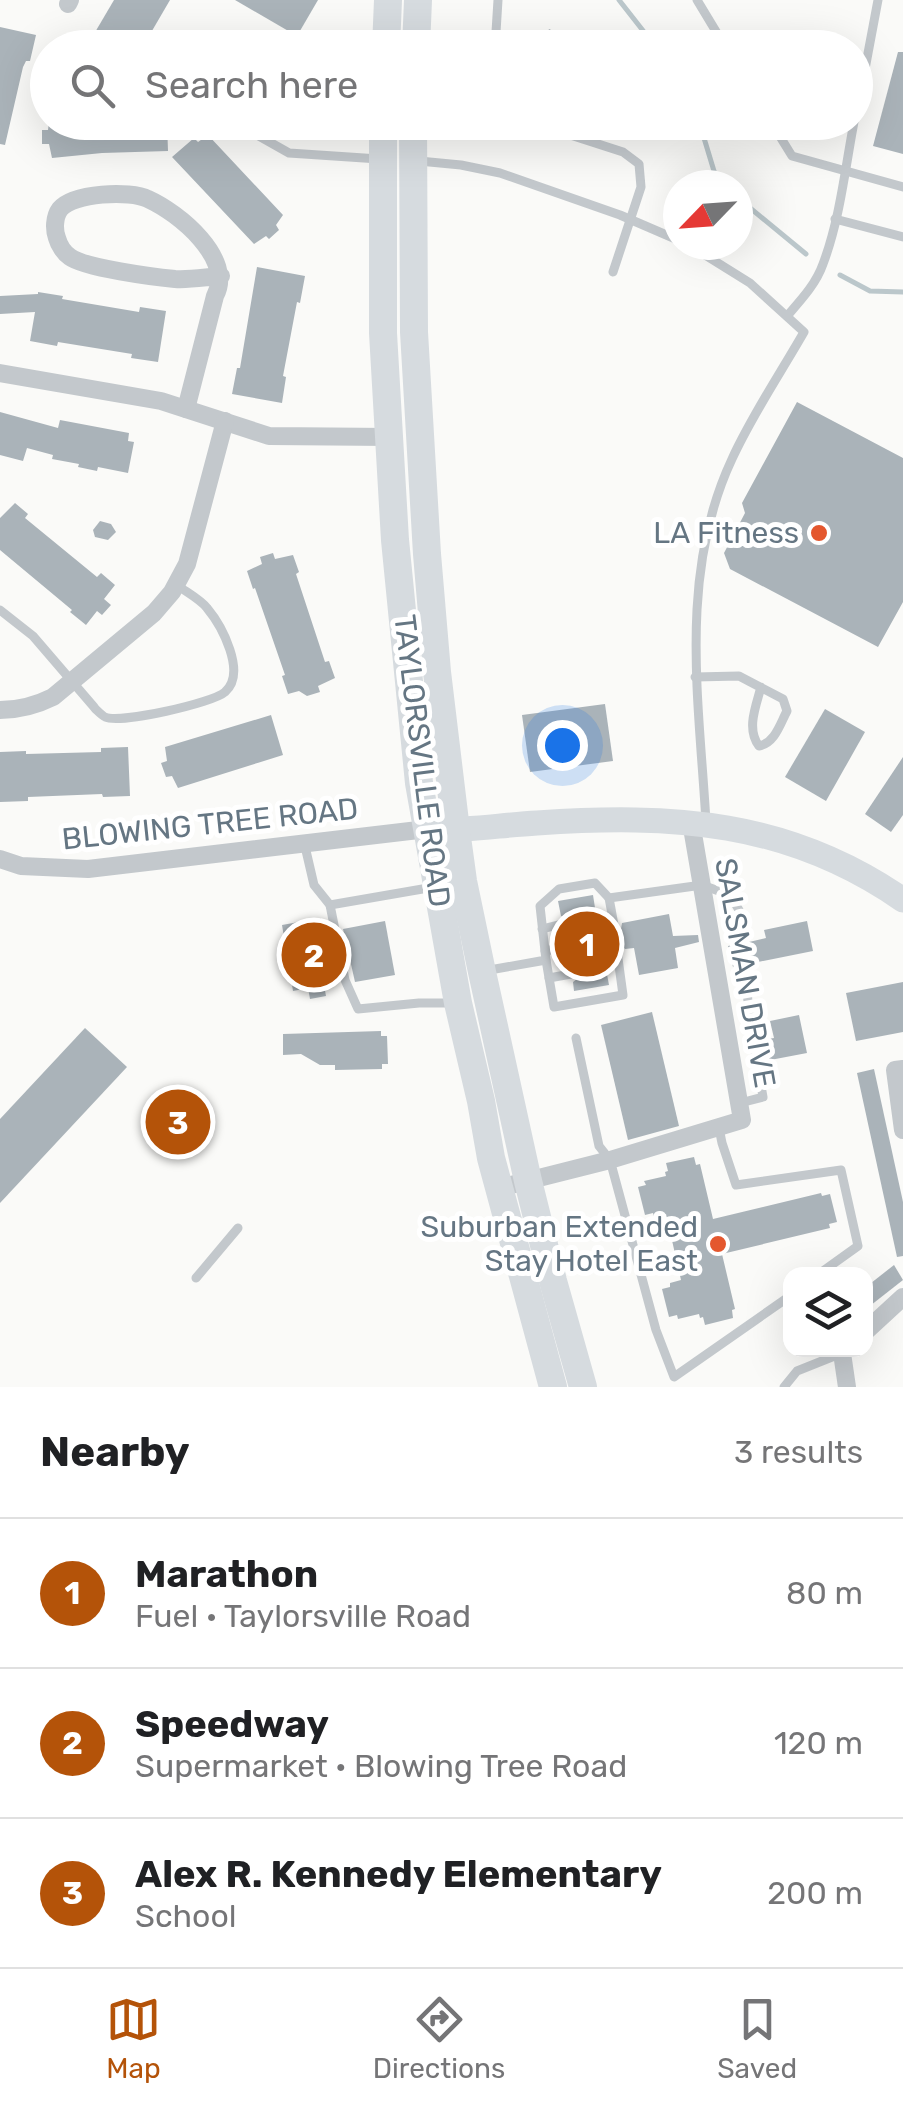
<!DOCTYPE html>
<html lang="en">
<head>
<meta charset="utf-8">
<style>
  body { margin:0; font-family:Rubik,sans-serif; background:#f2f2f2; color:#202124 }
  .controls { position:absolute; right:30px; bottom:30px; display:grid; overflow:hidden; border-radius:20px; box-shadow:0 10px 40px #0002 }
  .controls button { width:90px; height:90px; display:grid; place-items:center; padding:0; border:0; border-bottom:2px solid #e0e0e0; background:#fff; color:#202124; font:50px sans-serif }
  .compass { position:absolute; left:663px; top:170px; width:90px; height:90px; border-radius:50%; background:#fff; box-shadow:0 10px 40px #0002; rotate:245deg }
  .you { position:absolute; left:562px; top:745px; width:35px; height:35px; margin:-25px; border:8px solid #fff; border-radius:50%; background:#1a73e8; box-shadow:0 0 0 15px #1a73e833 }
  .badge { display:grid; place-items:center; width:65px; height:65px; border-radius:50%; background:#b45309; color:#fff; font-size:32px; font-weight:700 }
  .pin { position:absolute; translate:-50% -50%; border:5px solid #fff; box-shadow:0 2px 10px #0006 }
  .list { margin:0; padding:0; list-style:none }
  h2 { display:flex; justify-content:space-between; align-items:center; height:130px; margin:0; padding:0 40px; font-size:42px }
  h2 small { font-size:32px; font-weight:400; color:#757577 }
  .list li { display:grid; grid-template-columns:65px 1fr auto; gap:30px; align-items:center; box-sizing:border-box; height:150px; padding:0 40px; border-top:2px solid #e0e0e0 }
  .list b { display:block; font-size:38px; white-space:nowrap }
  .list p { margin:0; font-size:32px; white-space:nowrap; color:#757577 }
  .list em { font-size:32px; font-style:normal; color:#757577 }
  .icon { flex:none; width:55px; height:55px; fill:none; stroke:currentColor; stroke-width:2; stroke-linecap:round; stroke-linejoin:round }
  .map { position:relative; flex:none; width:903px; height:1387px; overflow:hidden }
  .search { position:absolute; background:#fff; box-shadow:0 10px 40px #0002; left:30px; right:30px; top:30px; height:110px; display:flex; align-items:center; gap:25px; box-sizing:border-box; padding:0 35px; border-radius:55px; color:#757577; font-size:38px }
  .sheet { height:580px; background:#fff }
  nav { display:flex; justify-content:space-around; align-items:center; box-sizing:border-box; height:140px; border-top:2px solid #e0e0e0; background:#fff; font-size:28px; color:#757577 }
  nav a { display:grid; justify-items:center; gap:5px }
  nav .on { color:#b45309 }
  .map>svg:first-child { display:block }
</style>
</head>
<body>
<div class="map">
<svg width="903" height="1387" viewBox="0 0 903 1387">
  <rect width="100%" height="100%" fill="#fafaf8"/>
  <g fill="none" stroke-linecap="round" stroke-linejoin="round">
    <g stroke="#bbc7cb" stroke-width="5">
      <path d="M 619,0 L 648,37 L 652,48"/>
      <path d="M 690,122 L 704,138 L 717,181 L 722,185"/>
      <path d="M 738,198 L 806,254"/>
      <path d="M 840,275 L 870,291 L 903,292"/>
    </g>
  </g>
  <g fill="#aab3b9">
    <path d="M 114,0 L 170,0 L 142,48 L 118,48 L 94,34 Z"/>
    <path d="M 235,0 L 318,0 L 297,36 Z"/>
    <path d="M 0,27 L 36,35 L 30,61 L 26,61 L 23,67 L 5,145 L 0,144 Z"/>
    <path d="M 550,29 L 561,48 L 516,48 Z"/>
    <path d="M 898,52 L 903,52 L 903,154 L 873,146 Z"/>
    <path d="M 49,122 L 167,122 L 168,151 L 102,153 L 52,158 L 49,144 L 42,144 L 42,130 L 48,130 Z"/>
    <path d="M 272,122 L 308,122 L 299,139 Z"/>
    <path d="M 208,135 L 283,215 L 276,225 L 279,230 L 269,239 L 266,236 L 254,244 L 172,157 L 194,138 L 198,142 Z"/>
    <path d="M 257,267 L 305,276 L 300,303 L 297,302 L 283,376 L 286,377 L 282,403 L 232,394 L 237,368 L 240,368 Z"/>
    <path d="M 38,292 L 63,296 L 62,299 L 139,312 L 140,307 L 166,311 L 158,362 L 131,358 L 132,354 L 58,342 L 57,346 L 30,341 L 35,312 L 0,314 L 0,296 L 38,294 Z"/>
    <path d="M 797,402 L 903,458 L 903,602 L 878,647 L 730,569 L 724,553 L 745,513 L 742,503 Z"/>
    <path d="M 0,412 L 58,428 L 60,420 L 129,433 L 128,441 L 134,442 L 128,473 L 98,467 L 97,471 L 78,467 L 79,464 L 52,459 L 53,455 L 27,448 L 23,461 L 0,455 Z"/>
    <path d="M 15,503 L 28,514 L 25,518 L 97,577 L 101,573 L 115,585 L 104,599 L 111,605 L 102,615 L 97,611 L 86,625 L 70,612 L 72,610 L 0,550 L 0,518 Z"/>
    <path d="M 100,521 L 111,524 L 116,532 L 108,540 L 95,537 L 93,530 Z"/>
    <path d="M 273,553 L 275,559 L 293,555 L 299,572 L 296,574 L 325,662 L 329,661 L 335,678 L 318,686 L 320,692 L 307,696 L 299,691 L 288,694 L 282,676 L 285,675 L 255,588 L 253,589 L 247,571 L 262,564 L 260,557 Z"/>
    <path d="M 605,704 L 613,761 L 530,772 L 522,715 Z"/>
    <path d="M 825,709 L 865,732 L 826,801 L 785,777 Z"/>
    <path d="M 271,715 L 283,755 L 178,788 L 172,776 L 166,777 L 161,763 L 167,761 L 165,747 Z"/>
    <path d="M 128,747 L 130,796 L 103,797 L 102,794 L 28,797 L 28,801 L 0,802 L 0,752 L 26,751 L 26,754 L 101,752 L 101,748 Z"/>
    <path d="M 903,757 L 903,815 L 891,832 L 865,814 Z"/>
    <path d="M 593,895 L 598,927 L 606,926 L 610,932 L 616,933 L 621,929 L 622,923 L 669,914 L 673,936 L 698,935 L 699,942 L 675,948 L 678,968 L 639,975 L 634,948 L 625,949 L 621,944 L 615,943 L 610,947 L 609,952 L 603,953 L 609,985 L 574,991 L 573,982 L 577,979 L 579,974 L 576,968 L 570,966 L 568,955 L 572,952 L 574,946 L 571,941 L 565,939 L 564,932 L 568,929 L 570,923 L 567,918 L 561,916 L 558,901 Z"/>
    <path d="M 321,918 L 323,933 L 327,932 L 337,983 L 324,985 L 326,996 L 310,999 L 308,988 L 293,991 L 282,925 Z"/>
    <path d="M 385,921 L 395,975 L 355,982 L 343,929 Z"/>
    <path d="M 807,921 L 813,951 L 753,963 L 749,957 L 743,956 L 738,960 L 737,966 L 733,967 L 728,946 L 733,945 L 737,950 L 742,951 L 748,947 L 749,942 L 766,938 L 764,930 Z"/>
    <path d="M 903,982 L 903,1032 L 856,1041 L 846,993 Z"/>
    <path d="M 652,1012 L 679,1126 L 628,1140 L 601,1025 Z"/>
    <path d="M 799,1015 L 807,1053 L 765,1061 L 759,1055 L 751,1057 L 750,1049 L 756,1050 L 761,1046 L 762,1040 L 774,1038 L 770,1021 Z"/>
    <path d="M 85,1028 L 127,1067 L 0,1203 L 0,1119 Z"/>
    <path d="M 381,1031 L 381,1036 L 387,1036 L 388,1064 L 382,1064 L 382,1069 L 335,1070 L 335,1065 L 320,1065 L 301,1054 L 283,1055 L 283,1034 Z"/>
    <path d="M 874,1069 L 903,1202 L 903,1256 L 897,1257 L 857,1073 Z"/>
    <path d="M 694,1157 L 696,1165 L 700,1164 L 713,1219 L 821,1193 L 822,1196 L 830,1194 L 837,1222 L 829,1224 L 830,1228 L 722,1254 L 735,1309 L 732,1310 L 733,1318 L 705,1325 L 703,1317 L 700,1318 L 699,1314 L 678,1319 L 677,1315 L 669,1317 L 662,1289 L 670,1287 L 670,1283 L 681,1280 L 666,1214 L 654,1217 L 653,1213 L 645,1215 L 638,1187 L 646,1185 L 644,1181 L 666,1176 L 665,1172 L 668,1171 L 666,1163 Z"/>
    <path d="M 894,1265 L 903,1280 L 866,1309 L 866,1287 Z"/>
  </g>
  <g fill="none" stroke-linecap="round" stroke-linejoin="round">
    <g stroke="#c3c8cc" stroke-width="9">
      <path d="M 697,0 L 726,48"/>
      <path d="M 495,48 L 498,0"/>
      <path d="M 856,117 L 878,0"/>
      <path d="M 234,122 L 289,153 L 379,159"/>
      <path d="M 530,122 L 623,152 L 639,164 L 641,187 L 613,272"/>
      <path d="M 771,122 L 792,156 L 903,187"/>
      <path d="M 419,161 L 461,165 L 500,173 L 620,215 L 678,240"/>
      <path d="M 835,219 L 903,237"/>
      <path d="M 689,245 L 750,283 L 804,332 C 780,374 752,415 732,459 C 678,574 699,700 706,822"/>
      <path d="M 787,316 C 801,300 816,284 823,264 C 840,219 845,169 854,122"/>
      <path d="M 0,610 L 33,636 L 94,707 C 95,709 104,717 105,717 C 120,724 213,703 225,692 C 247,673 222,626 207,608 C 200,599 186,592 177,585"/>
      <path d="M 695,677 L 739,676 L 783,699 L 787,711 C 780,724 775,743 759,746 C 746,729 756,706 761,687"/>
      <path d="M 304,842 L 314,885 L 330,905 L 345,980 L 358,1009 L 419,1003 L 453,1003"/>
      <path d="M 609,898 L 614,925"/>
      <path d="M 330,905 L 434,887"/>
      <path d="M 542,929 L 562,924"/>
      <path d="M 545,951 L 566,947"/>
      <path d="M 546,960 L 554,1007 L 623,995 L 617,951"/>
      <path d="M 745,964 L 749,1015 L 754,1042"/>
      <path d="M 484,971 L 546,960 L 540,906 L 559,889 L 595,883 L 609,898 L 702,885 L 730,895 L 739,910 L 741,943"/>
      <path d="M 549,978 L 571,974"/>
      <path d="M 576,1038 L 599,1146 L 610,1160 L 656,1330 L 674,1377 L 790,1296"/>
      <path d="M 740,1103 L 763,1097 L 757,1063"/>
      <path d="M 719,1128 L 722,1143 L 736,1185 L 841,1170 L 858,1246 L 819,1274"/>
      <path d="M 196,1278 L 238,1228"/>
      <path d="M 784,1387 L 797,1371 L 842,1353"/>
    </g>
    <g stroke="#c3c8cc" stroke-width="18">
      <path d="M 68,4 L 70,0"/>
      <path d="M 0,373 L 161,401 L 269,436 L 391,437"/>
      <path d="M 186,409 L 215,296 C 235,259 179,213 148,199 C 130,190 73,193 60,209 C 54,217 54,230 57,238 C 59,245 64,253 70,257 C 85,268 154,277 175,279 C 190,280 206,277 221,276"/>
      <path d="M 0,710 C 20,710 35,706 53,697 L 154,613 L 172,592 L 187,564 L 225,421"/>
      <path d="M 0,859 L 21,866 L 88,869 L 427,829"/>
      <path d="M 903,1069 L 895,1070 L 903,1130"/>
      <path d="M 499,1188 L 610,1160 L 742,1120 L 691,822"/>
      <path d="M 866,1331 L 903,1297"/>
      <path d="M 845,1350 L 842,1353 L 847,1387"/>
    </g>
    <path stroke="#d6dbdf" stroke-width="25" d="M 437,830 C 471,830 503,825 537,823 C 672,814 788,820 903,900"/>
    <g stroke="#d6dbdf" stroke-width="28">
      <path d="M 386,48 L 388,0"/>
      <path d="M 416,48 L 418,0"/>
      <path d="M 383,122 L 383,333 L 395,540 L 419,783 L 458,1003 L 481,1101 L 491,1158 L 553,1387"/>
      <path d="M 413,122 L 414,332 L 427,554 L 437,672 L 456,830 L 463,881 L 482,972 L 528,1181 L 553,1281 L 583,1387"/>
    </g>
  </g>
  <g fill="#e4572e" stroke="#fff" stroke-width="4">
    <circle cx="819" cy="533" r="10"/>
    <circle cx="718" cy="1244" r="10"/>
  </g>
  <g text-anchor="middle" stroke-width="10" stroke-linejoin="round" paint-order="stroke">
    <g font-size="30" fill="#657683" stroke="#fff" text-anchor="end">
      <text x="799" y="543">LA Fitness</text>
      <text x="698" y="1237">Suburban Extended<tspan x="698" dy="34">Stay Hotel East</tspan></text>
    </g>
    <g font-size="30" fill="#657683" stroke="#fff">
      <text transform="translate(422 761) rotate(83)" y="10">TAYLORSVILLE ROAD</text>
      <text transform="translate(210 824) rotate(-6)" y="10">BLOWING TREE ROAD</text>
      <text transform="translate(745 973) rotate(80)" y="10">SALSMAN DRIVE</text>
    </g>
  </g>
</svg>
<div class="controls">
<button><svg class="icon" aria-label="layers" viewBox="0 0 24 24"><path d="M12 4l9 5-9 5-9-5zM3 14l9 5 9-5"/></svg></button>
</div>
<svg class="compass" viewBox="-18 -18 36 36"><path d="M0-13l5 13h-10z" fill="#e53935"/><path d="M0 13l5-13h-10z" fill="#757577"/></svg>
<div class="you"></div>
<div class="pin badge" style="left:587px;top:944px">1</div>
<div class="pin badge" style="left:314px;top:955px">2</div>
<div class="pin badge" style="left:178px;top:1122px">3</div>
<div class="search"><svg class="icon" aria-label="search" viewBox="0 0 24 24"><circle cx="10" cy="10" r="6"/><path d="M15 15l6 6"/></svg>Search here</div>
</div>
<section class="sheet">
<h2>Nearby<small>3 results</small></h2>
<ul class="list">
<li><span class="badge">1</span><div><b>Marathon</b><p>Fuel · Taylorsville Road</p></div><em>80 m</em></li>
<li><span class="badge">2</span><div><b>Speedway</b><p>Supermarket · Blowing Tree Road</p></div><em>120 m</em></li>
<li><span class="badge">3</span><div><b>Alex R. Kennedy Elementary</b><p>School</p></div><em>200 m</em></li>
</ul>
</section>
<nav>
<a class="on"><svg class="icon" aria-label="map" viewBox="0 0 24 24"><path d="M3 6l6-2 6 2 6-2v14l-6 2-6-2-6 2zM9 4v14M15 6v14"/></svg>Map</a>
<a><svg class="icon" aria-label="directions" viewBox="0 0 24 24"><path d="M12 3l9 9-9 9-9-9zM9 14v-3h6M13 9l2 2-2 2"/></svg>Directions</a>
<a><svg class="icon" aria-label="saved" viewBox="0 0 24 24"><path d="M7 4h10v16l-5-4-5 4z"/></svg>Saved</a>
</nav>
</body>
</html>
